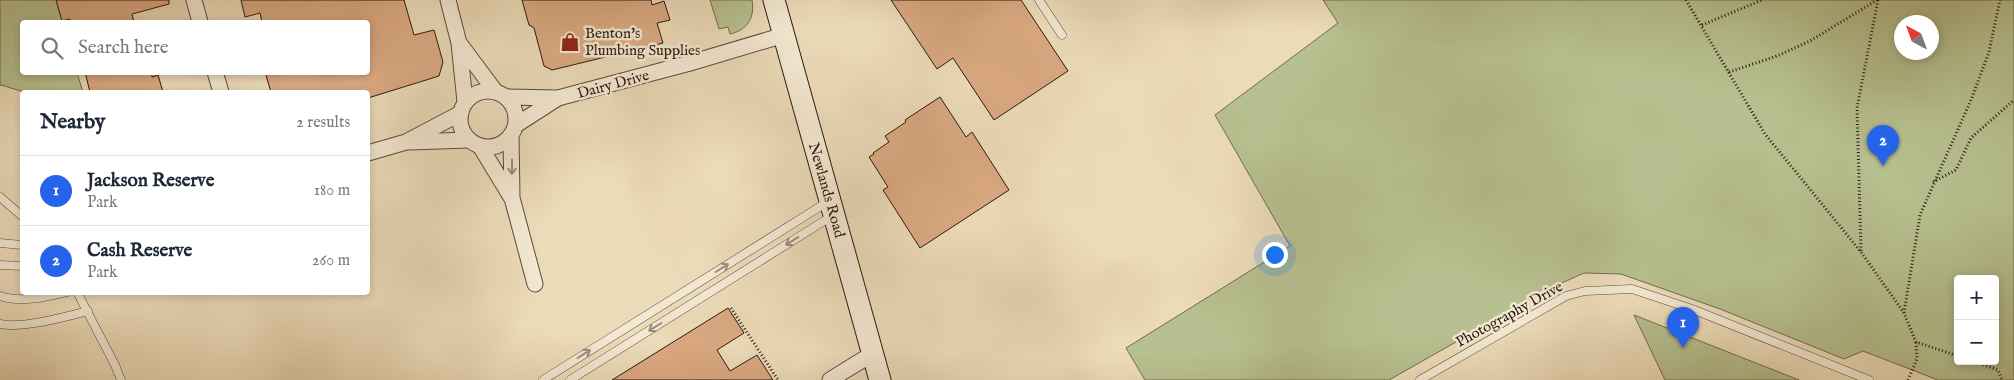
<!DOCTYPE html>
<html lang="en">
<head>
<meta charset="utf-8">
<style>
  body { margin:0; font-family:"IM FELL English",serif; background:#f2f2f3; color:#1f2937 }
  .controls { position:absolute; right:15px; bottom:15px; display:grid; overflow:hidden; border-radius:5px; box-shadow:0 2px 8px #0003 }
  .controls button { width:45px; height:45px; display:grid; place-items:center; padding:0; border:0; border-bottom:1px solid #e0e1e3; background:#fff; color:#1f2937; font:25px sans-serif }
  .compass { position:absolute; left:1894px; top:15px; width:45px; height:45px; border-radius:50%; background:#fff; box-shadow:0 2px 8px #0003; rotate:319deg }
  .you { position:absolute; left:1274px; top:254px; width:18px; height:18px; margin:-12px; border:4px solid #fff; border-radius:50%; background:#1a73e8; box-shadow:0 0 0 8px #1a73e833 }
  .badge { display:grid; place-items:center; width:32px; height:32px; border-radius:50%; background:#2563eb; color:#fff; font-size:16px; font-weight:700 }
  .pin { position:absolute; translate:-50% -41px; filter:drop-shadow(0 1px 2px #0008) }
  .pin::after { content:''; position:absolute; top:26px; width:18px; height:15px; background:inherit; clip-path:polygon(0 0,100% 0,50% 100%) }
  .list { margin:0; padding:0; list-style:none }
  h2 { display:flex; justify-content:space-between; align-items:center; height:65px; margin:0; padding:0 20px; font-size:21px }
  h2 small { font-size:16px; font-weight:400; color:#747a83 }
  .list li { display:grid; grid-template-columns:32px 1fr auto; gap:15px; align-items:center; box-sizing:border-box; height:70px; padding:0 20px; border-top:1px solid #e0e1e3 }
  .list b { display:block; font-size:19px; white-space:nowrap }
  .list p { margin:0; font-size:16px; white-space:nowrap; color:#747a83 }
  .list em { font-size:16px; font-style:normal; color:#747a83 }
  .icon { flex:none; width:28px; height:28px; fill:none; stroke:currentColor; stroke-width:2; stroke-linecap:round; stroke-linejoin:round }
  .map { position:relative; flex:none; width:2014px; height:380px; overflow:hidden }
  .search { position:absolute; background:#fff; box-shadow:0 2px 8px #0003; left:20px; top:20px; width:350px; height:55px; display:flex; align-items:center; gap:12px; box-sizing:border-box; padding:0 18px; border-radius:5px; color:#747a83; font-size:19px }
  .panel { position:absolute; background:#fff; box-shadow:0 2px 8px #0003; left:20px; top:90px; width:350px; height:205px; border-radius:5px }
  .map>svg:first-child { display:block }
</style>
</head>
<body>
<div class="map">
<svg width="2014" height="380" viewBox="0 0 2014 380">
  <rect width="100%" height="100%" fill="#ecdbb9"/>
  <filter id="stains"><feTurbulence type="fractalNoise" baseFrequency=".004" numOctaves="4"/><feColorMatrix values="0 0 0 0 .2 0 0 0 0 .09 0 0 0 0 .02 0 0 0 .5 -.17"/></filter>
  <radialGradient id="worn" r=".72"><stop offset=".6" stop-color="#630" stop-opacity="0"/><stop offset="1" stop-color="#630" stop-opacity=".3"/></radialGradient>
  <g fill="#b7c090" stroke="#716c51" fill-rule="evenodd">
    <path d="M 0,0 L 56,0 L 63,22 L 22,22 L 22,72 L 77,73 L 83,92 L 24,92 L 1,85 L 0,86 Z"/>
    <path d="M 710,0 L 752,0 C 755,17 748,30 730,34 L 728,27 L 719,29 Z"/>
    <path d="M 1323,0 L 2014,0 L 2014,380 L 1938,380 L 1863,351 L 1844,359 L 1720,309 L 1621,274 L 1584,273 L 1553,287 L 1389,380 L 1145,380 L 1126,348 L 1290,246 L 1215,115 L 1338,23 ZM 1902,22 L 1932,22 L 1932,52 L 1902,52 ZM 1958,279 L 1995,279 L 1995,361 L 1958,361 Z"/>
    <path d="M 1634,315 L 1799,380 L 1665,380 Z"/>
  </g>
  <g fill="#daa982" stroke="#2b1912">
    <path d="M 56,0 L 169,0 L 169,4 L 132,14 L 134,22 L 71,22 L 70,19 L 62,21 Z"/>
    <path d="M 241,0 L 404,0 L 414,35 L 434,30 L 443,62 L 439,76 L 368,98 L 368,92 L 271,92 L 265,72 L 368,72 L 368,22 L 262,22 L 260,13 L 245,17 Z"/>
    <path d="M 522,0 L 651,0 L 652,5 L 664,1 L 670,20 L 657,23 L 663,43 L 552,70 L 544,66 L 534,28 L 529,25 Z"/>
    <path d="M 891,0 L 1021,0 L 1068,71 L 994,120 L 953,58 L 937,69 Z"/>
    <path d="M 85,72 L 152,72 L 152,77 L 158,75 L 163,92 L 90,92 Z"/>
    <path d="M 940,97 L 966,137 L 972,132 L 1009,190 L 920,248 L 883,190 L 888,187 L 869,157 L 874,154 L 873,153 L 889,142 L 885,136 L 906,122 L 905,120 Z"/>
    <path d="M 728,308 L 744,333 L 717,350 L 730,371 L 757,355 L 773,380 L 612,380 Z"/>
  </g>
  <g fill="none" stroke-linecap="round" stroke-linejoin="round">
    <g stroke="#5b4a3c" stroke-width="9">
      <g id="lane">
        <path d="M 1039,0 L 1062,35"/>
        <path d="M 0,197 L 22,216"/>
        <path d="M 0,243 L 22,245"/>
        <path d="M 0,265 L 22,266"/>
        <path d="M 77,292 L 115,365 L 121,380"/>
        <path d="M 0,296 C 21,303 46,297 67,292"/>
        <path d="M 0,324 C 22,329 65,317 88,311"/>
        <path d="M 543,380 L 829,201"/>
        <path d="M 570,380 L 832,216"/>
        <path d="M 1420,380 L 1566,296 L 1585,291 L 1632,289 L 1692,309 L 1869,380"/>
      </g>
    </g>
    <g stroke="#5b4a3c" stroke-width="17">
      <g id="street">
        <path d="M 194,0 L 200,22"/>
        <path d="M 448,0 L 459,43 L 465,102"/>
        <path d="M 460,44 L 495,91"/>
        <path d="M 215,72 L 221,92"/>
        <circle cx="488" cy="119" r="28"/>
        <path d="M 507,97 L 558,98 L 690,63 L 784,35"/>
        <path d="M 516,125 L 558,98"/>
        <path d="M 511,135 L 512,198 L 535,284"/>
        <path d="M 410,142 L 469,140"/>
        <path d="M 480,146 L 511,197"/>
        <path d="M 368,153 L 406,142 L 461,113"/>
        <path d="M 830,380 L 872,354"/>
      </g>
    </g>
    <g stroke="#2b1912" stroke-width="23">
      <path id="secondary" d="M 774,0 L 880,380"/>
    </g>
    <g stroke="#2b1912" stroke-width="3" stroke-dasharray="1 2.5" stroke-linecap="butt">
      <path d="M 1686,0 L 1765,134 L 1861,252 L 1904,313 L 1916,342 L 1958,356"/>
      <path d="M 1702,25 L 1762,0"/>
      <path d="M 1729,72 L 1777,56 L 1810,41 L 1877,0"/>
      <path d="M 1933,182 L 1956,170 L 1971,138 L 2014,100"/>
      <path d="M 1861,251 L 1857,108 L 1878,0"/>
      <path d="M 731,308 L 778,380"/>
      <path d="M 1904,313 L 1920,215 L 1971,100 L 1989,52 L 2000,0"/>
      <path d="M 1973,361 L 1998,370 L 2002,380"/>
      <path d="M 1908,380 L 1917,359 L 1916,342"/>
    </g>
    <use href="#lane" stroke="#f3e8d2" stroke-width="8"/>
    <use href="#street" stroke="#f3e8d2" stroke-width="15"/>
    <use href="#secondary" stroke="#f3e8d2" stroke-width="21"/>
  </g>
  <defs><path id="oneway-shaft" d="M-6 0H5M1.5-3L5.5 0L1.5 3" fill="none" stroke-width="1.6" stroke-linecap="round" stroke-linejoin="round" transform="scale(1.25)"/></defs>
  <g stroke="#998b7c">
    <use href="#oneway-shaft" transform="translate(512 167) rotate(90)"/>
    <use href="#oneway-shaft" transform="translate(792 241) rotate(148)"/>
    <use href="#oneway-shaft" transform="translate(722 268) rotate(-32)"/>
    <use href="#oneway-shaft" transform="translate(655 327) rotate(148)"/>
    <use href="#oneway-shaft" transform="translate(584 354) rotate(-32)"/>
  </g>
  <defs>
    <g id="shop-bare" transform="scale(1.5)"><path d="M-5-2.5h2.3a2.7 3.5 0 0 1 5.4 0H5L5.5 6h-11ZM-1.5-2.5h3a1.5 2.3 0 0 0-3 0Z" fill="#8f2418" stroke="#f3e8d2" stroke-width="2.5" paint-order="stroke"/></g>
  </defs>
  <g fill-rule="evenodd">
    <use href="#shop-bare" x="570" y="42"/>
  </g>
  <g text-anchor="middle" stroke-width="5" stroke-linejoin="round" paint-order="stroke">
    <g font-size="15" fill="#2b1912" stroke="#f3e8d2" text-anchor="start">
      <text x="585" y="38">Benton's<tspan x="585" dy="17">Plumbing Supplies</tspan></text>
    </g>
    <g font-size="15" fill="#2b1912" stroke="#f3e8d2">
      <text transform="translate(613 84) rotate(-15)" y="5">Dairy Drive</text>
      <text transform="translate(827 190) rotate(74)" y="5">Newlands Road</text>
      <text transform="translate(1509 314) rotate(-29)" y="5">Photography Drive</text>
    </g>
  </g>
  <rect width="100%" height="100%" filter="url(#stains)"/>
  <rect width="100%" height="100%" fill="url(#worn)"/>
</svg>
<div class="controls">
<button>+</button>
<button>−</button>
</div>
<svg class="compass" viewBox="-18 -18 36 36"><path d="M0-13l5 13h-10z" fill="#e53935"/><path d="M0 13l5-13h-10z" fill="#747a83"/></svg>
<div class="you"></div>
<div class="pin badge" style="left:1683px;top:348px">1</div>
<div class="pin badge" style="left:1883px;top:166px">2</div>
<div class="search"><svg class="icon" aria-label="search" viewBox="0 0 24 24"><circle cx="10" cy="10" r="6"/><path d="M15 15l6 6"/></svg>Search here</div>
<section class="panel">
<h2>Nearby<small>2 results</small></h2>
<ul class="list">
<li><span class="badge">1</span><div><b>Jackson Reserve</b><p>Park</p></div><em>180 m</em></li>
<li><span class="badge">2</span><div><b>Cash Reserve</b><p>Park</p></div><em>260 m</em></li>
</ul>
</section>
</div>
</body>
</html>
